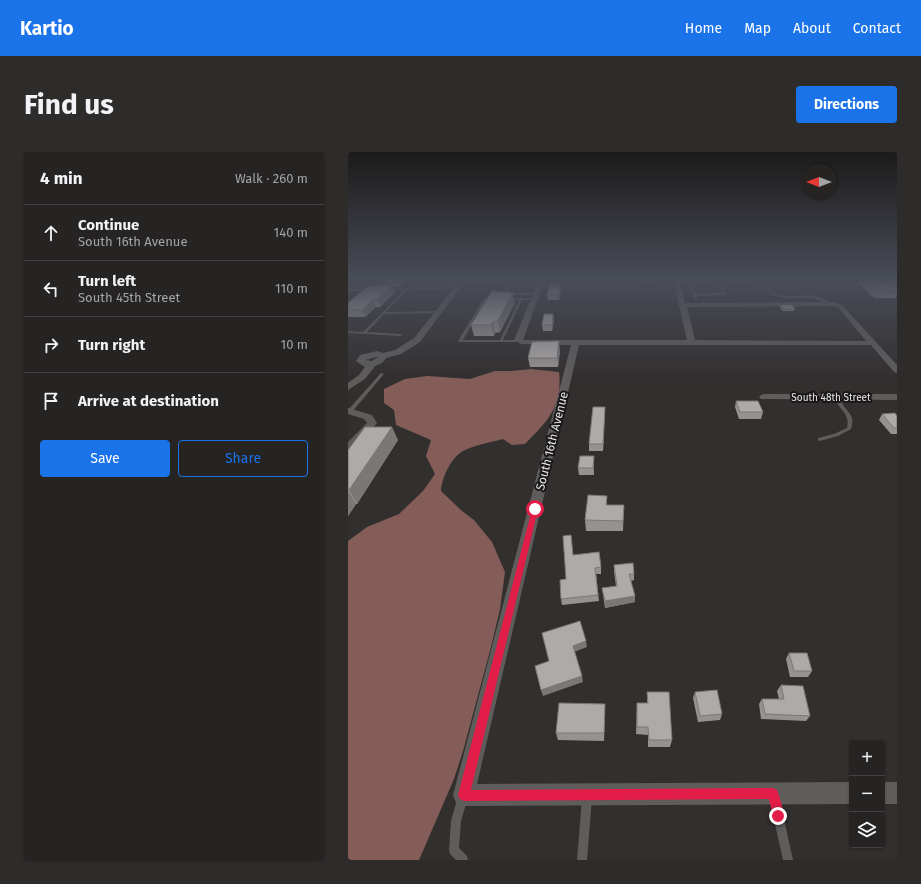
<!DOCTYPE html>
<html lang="en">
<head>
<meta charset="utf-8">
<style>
  body { margin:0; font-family:"Fira Sans",sans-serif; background:#2e2b2b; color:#f1f3f6 }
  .controls { position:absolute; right:12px; bottom:12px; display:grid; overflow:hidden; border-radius:4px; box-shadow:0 1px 3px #0004 }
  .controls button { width:36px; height:36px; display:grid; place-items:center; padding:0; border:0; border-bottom:1px solid #424041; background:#262323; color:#f1f3f6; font:20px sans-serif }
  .compass { position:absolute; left:453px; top:12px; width:36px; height:36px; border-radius:50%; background:#262323; box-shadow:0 1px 3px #0004; rotate:270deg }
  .stop { position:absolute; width:12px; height:12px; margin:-9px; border:3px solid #e11d48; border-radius:50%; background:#fff }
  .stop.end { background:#e11d48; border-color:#fff; box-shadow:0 1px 4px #0008 }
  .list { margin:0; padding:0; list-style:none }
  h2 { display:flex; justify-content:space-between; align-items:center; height:52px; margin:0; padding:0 16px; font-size:17px }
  h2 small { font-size:13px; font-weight:400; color:#a4a4a6 }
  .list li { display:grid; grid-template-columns:26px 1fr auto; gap:12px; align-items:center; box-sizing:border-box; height:56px; padding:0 16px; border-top:1px solid #424041 }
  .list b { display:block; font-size:15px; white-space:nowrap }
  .list p { margin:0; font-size:13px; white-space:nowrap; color:#a4a4a6 }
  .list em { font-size:13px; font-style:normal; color:#a4a4a6 }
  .actions { display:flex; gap:8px; padding:12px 16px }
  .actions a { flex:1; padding:9px 0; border:1px solid #1a73e8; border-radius:4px; text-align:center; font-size:14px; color:#1a73e8 }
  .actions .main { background:#1a73e8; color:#fff }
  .icon { flex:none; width:22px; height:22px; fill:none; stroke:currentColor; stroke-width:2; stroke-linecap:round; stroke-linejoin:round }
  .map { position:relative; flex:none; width:549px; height:708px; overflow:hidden; border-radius:4px }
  header { display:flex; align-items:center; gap:24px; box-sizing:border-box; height:56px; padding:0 20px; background:#1a73e8; color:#fff }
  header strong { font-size:19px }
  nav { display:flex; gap:22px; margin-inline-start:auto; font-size:14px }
  .intro { display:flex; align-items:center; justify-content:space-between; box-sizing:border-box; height:96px; padding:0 24px }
  h1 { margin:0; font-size:28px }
  .button { padding:10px 18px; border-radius:4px; background:#1a73e8; color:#fff; font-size:14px; font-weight:700 }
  main { display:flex; gap:24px; padding:0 24px }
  aside { flex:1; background:#262323; border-radius:4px; box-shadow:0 1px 3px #0004 }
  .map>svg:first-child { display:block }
</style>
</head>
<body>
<header>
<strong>Kartio</strong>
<nav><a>Home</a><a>Map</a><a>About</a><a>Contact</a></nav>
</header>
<div class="intro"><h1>Find us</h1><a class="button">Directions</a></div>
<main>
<aside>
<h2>4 min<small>Walk · 260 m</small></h2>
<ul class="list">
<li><svg class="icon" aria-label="ahead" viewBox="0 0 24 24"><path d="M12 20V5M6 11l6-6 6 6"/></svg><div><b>Continue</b><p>South 16th Avenue</p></div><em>140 m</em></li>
<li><svg class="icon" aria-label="left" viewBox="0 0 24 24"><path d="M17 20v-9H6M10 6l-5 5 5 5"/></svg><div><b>Turn left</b><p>South 45th Street</p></div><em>110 m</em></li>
<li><svg class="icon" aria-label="right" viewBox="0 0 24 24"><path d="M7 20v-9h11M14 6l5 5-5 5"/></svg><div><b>Turn right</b></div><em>10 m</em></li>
<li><svg class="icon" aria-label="arrive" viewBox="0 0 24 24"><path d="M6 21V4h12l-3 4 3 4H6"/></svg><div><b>Arrive at destination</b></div></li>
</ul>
<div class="actions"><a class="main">Save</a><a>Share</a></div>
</aside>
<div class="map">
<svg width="549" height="708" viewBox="0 0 549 708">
  <rect width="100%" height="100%" fill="#322f2f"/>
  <path fill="#845d59" d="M 183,217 L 211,220 C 215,254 199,270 177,292 L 164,293 L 155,287 C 144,290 123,294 115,299 C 103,306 94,325 93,339 L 114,359 L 126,368 L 144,390 L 157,420 L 152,457 L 143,495 L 115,599 L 106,627 L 71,708 L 0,708 L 0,389 L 19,375 L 51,362 L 75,339 L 87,322 L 78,304 L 83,288 L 48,273 L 46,258 L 36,251 L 36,237 L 57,227 L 79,224 L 122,227 L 147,219 L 163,219 Z"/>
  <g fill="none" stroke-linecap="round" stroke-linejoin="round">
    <g fill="#5f5c5c" fill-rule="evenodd">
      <path d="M 363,127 L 365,127 L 365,130 L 329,131 L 328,130 L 329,129 Z"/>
      <path d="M 410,127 L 413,127 C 416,131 419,136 423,139 C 441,152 464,135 483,152 L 480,153 C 460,138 442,153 423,141 C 417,138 414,132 410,127 Z"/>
      <path d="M 124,130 L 153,130 L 162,133 L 161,140 L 162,141 L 188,141 L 190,142 L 188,143 L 161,143 L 157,140 L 159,134 L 153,132 L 123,132 Z"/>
      <path d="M 400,130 L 401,132 L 370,133 L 375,135 L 378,143 L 349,144 L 350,146 L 348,147 L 346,146 L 342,133 L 343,132 ZM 367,133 L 373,137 L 375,141 L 348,142 L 345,134 Z"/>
      <path d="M 108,132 L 109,134 L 85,138 L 59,138 L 38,160 L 90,159 L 92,160 L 90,161 L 36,162 L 19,180 L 52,182 L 54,183 L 53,184 L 0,181 L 0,179 L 15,180 L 56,139 L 40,139 L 39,137 L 85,136 Z"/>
      <path d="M 0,137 L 22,137 L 24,138 L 22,139 L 0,139 Z"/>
      <path d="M 136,146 L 147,146 L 149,147 L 147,148 L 138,148 L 115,188 L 152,188 L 171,148 L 157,148 L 157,146 L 187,146 L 188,147 L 186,148 L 174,148 L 155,188 L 171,188 L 173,189 L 172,190 L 111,190 L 110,189 Z"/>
      <path d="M 33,221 L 36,222 L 4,260 L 0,260 L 0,258 Z"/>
      <path d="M 487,244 L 491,244 C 492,247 493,250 495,253 C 502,263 507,264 503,277 L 490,284 L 472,289 L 470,288 L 470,286 L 486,282 L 499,276 C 503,261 490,258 487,245 Z"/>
      <path d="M 115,640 L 119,641 L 120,645 L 113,669 L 111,696 L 119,704 L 120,708 L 108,708 L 102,702 L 101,698 L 103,669 L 111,641 Z"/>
      <path d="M 426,640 L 430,641 L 431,645 L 445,708 L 435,708 L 421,645 L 422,641 Z"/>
      <path d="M 239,641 L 243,642 L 244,646 L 239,708 L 229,708 L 234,646 L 235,642 Z"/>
    </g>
    <g fill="#5f5c5c" fill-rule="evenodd">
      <path d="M 191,127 L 197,127 L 175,188 L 339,188 L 325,127 L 331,127 L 337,151 L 484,150 L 494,153 L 549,213 L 549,221 L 546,220 L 523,193 L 231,193 L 129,632 L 504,630 L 504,652 L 116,654 L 108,651 L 105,643 L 223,193 L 173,192 L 166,188 ZM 484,154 L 490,155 L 518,189 L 347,188 L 339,155 Z"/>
      <path d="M 106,133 L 112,136 L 72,190 L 53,202 L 38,206 L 34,211 L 27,214 L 17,227 L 0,238 L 0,231 L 11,223 L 17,215 L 8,209 L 12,203 L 29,199 L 35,201 L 47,198 L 66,186 L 105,137 L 103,135 L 104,134 ZM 29,205 L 30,205 L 24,209 L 17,208 Z"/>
      <path d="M 416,242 L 549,242 L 549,248 L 413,247 L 411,245 L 413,243 Z"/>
      <path d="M 0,256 L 24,263 L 29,271 L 4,299 L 0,300 L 0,290 L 19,271 L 16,267 L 0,262 Z"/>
      <rect x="534" y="630" width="15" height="22"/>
    </g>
  </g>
  <g fill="#969292">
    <path d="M 37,127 L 59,127 L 52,135 L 46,135 L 47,140 L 32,155 L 28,155 L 17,165 L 0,165 L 0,151 L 39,133 Z"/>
    <path d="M 292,127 L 302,127 L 302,130 L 292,131 Z"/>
    <path d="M 512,127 L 549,127 L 549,144 L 548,146 L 526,146 L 510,131 Z"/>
    <path d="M 213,132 L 213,137 L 211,148 L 200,148 L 199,143 Z"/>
    <path d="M 167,151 L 152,180 L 147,181 L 146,184 L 126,184 L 123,173 Z"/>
    <path d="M 433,153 L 447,157 L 446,159 L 435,159 L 432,156 Z"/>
    <path d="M 205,162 L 206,168 L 204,179 L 195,179 L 194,173 Z"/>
    <path d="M 212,198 L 210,215 L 182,215 L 180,206 Z"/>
    <path d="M 388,249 L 415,260 L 413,267 L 391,267 L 387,255 Z"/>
    <path d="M 257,255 L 255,299 L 241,299 L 241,292 Z"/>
    <path d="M 534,262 L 549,264 L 549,282 L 543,282 L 531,268 Z"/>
    <path d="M 50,288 L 9,352 L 8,352 L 0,364 L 0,298 Z"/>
    <path d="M 246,304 L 246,323 L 231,323 L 230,316 Z"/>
    <path d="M 259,344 L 259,353 L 276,353 L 275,379 L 238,379 L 237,368 Z"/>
    <path d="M 225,403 L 253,415 L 253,422 L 248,422 L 251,449 L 214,453 L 213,447 Z"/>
    <path d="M 266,413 L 286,422 L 286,428 L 283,429 L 287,444 L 287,450 L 257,456 L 255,443 L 254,436 L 268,434 L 266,420 Z"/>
    <path d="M 441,501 L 464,519 L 460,525 L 442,525 L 438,507 Z"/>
    <path d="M 433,533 L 462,564 L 458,569 L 413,567 L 411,552 L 414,547 L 431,547 L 429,539 Z"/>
    <path d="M 299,540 L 324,588 L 322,595 L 300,595 L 300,583 L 288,582 L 289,551 L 299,551 Z"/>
    <path d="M 347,540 L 374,562 L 372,568 L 350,570 L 345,546 Z"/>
    <path d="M 257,560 L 256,589 L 210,588 L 208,581 Z"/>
  </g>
  <g fill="#7a7777">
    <path d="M 49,127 L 59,127 L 52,135 Z"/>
    <path d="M 213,132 L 213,137 L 211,148 L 211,143 Z"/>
    <path d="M 45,133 L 47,140 L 32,155 L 29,148 Z"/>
    <path d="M 165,141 L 167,151 L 152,180 L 150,169 Z"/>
    <path d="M 25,148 L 28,155 L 17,165 L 14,158 Z"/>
    <path d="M 205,162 L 206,168 L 204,179 L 204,173 Z"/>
    <path d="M 145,170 L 147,181 L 146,184 L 143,173 Z"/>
    <path d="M 211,189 L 212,198 L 210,215 L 209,206 Z"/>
    <path d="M 257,255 L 257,262 L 255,299 L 255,292 Z"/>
    <path d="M 44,275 L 50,288 L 9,352 L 1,338 Z"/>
    <path d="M 246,304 L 246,323 L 245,316 Z"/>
    <path d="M 0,339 L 8,352 L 0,364 Z"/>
    <path d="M 287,444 L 287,450 L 257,456 L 257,449 Z"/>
    <path d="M 238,489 L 239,495 L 226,500 L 225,494 Z"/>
    <path d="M 234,524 L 235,530 L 195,544 L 193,538 Z"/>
  </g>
  <g fill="#aeaaaa" stroke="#7a7777">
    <path d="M 517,127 L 549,127 L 549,134 L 546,134 L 549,136 L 549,139 L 529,138 Z"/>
    <path d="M 202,132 L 213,132 L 211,143 L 199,143 Z"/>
    <path d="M 32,133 L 45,133 L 29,148 L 25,148 L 14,158 L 0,158 L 0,151 L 19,135 Z"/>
    <path d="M 144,139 L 165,141 L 150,169 L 145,170 L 143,173 L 123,173 Z"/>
    <path d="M 433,153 L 444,153 L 447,157 L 436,157 Z"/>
    <path d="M 196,162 L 205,162 L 204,173 L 194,173 Z"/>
    <path d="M 211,189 L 209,206 L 180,206 L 184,190 Z"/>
    <path d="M 388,249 L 410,249 L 415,260 L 392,260 Z"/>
    <path d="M 245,255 L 257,255 L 255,292 L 241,292 Z"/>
    <path d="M 547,261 L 549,264 L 549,276 L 546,276 L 534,262 Z"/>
    <path d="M 17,275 L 44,275 L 1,338 L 0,338 L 0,298 Z"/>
    <path d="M 232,304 L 246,304 L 245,316 L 230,316 Z"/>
    <path d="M 240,343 L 259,344 L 258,353 L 276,353 L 275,369 L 237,368 Z"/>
    <path d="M 223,383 L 225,403 L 251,400 L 253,415 L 247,416 L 250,443 L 213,447 L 212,428 L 218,427 L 215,384 Z"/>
    <path d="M 285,411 L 286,422 L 281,422 L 287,444 L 257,449 L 254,436 L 269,434 L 266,413 Z"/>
    <path d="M 232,469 L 238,489 L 225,494 L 234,524 L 193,538 L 187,514 L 201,509 L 194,481 Z"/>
    <path d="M 441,501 L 459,501 L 464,519 L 446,519 Z"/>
    <path d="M 433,533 L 455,534 L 462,564 L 417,562 L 414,547 L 436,547 Z"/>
    <path d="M 369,538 L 374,562 L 352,564 L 347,540 Z"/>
    <path d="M 299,540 L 321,540 L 324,588 L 301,588 L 300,575 L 289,575 L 289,551 L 300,551 Z"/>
    <path d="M 211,551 L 257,552 L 256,581 L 208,581 Z"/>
  </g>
  <linearGradient id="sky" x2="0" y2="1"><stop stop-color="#1c1a1a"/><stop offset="0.56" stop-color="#494d58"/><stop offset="1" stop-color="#494d58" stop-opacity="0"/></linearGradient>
  <rect width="549" height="227" fill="url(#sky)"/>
  <path fill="#e11d48" d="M 187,354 L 190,357 L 123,638 L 425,636 L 429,638 C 432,646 437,660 434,668 L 430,670 L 426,668 L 421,647 L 116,649 L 112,647 L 110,643 L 184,357 Z"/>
  <g text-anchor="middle" stroke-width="4" stroke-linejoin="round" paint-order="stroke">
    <g font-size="10" fill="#e8e6e6" stroke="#191717">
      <text x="483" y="249">South 48th Street</text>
    </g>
    <g font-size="12" fill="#e8e6e6" stroke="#191717">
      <text transform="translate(204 289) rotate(-76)" y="4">South 16th Avenue</text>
    </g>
  </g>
</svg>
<div class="controls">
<button>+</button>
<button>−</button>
<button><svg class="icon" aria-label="layers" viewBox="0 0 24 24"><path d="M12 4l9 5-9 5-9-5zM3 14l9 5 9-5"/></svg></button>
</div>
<svg class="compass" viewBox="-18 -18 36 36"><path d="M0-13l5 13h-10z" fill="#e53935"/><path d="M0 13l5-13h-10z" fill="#a4a4a6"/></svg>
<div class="stop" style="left:187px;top:357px"></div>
<div class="stop end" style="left:430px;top:664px"></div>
</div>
</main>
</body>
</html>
